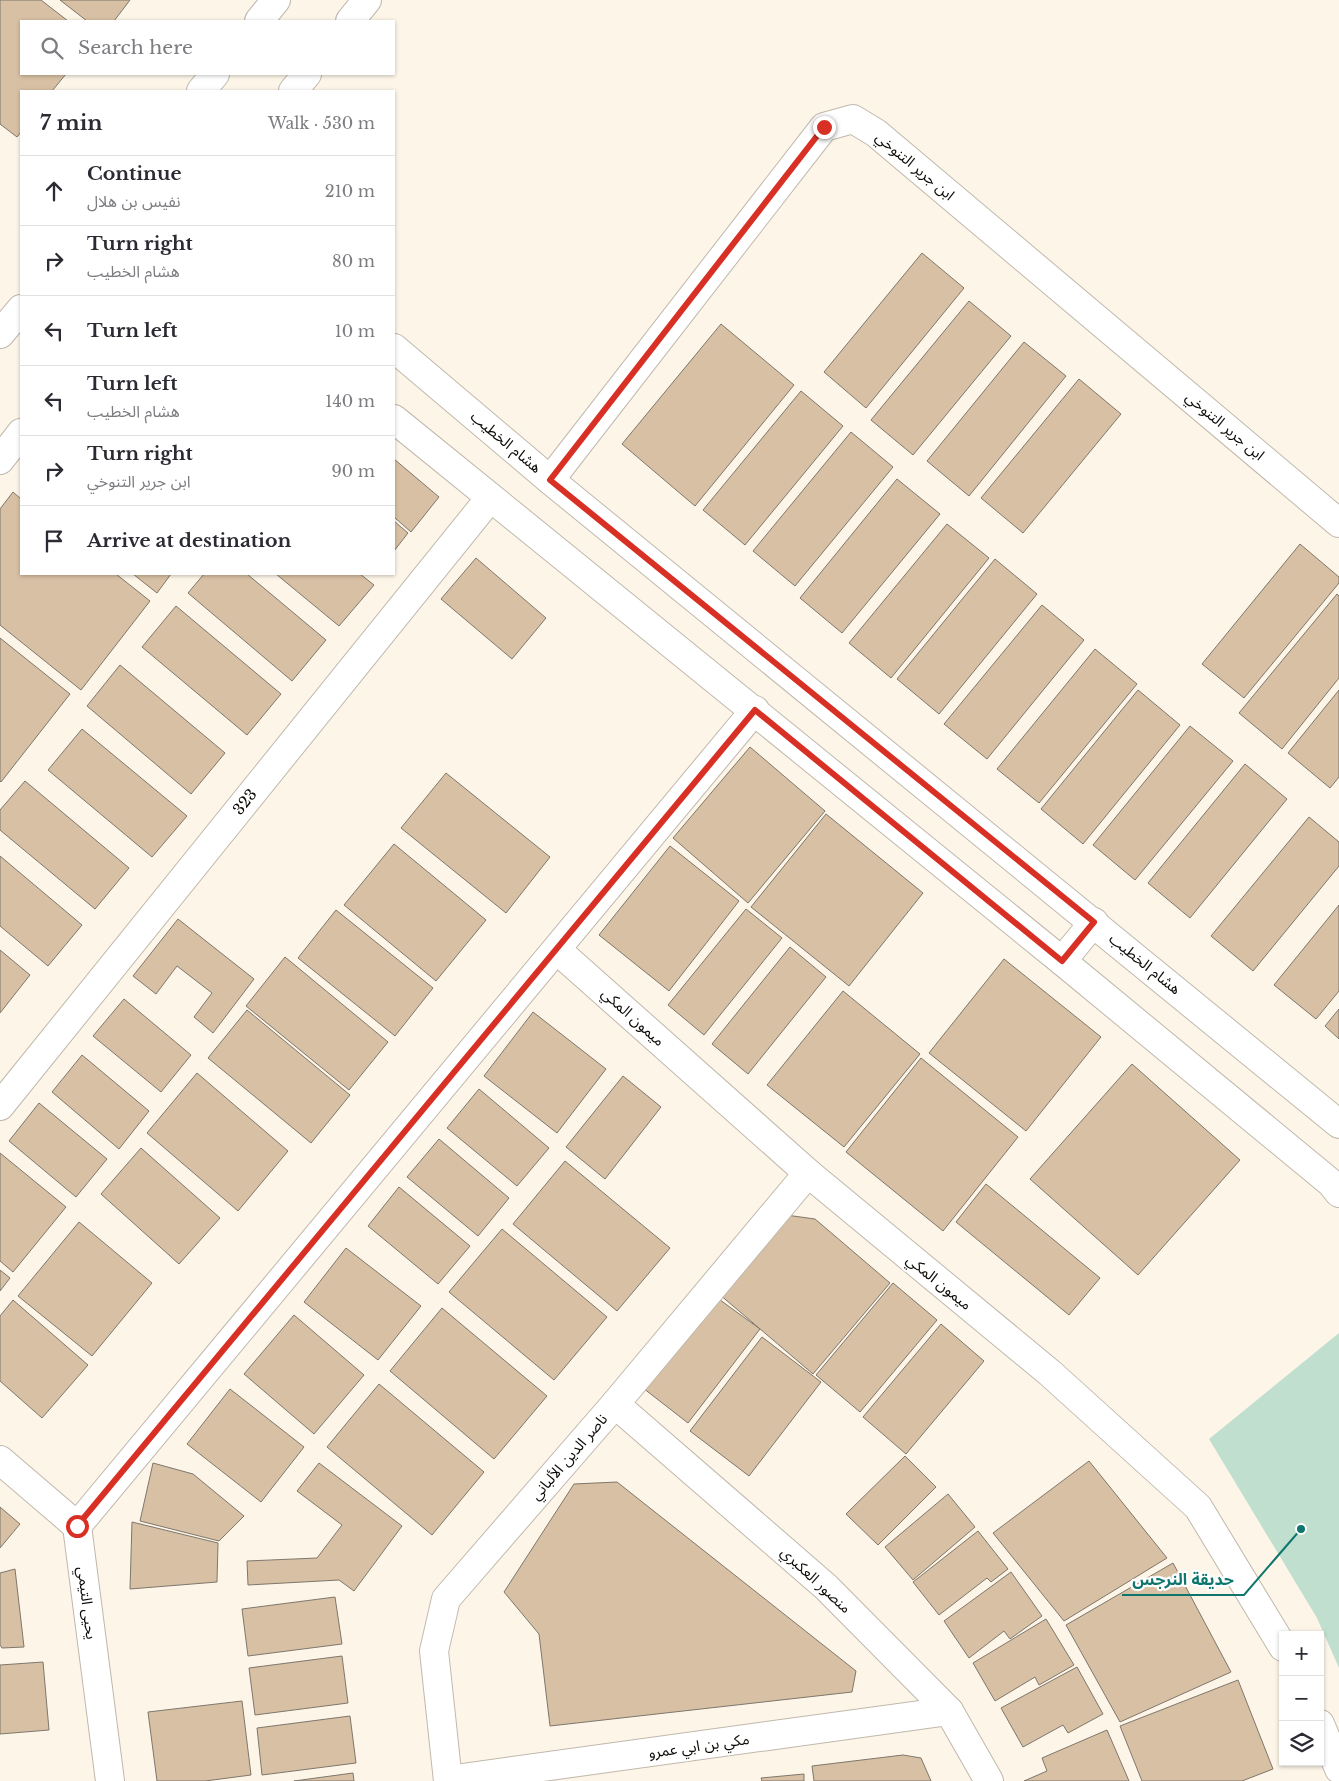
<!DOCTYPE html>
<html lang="en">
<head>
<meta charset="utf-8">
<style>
  body { margin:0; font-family:"Libre Baskerville","Noto Sans Arabic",serif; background:#f7f7f7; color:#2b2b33 }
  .controls { position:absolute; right:15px; bottom:15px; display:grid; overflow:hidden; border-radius:0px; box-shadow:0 1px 4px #0004 }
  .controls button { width:45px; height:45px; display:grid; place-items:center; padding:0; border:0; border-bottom:1px solid #e1e1e2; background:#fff; color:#2b2b33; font:25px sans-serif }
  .stop { position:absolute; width:15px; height:15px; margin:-11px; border:4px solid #d93025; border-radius:50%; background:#fff }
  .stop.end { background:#d93025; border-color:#fff; box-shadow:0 1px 5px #0008 }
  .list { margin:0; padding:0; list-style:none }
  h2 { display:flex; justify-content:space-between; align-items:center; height:65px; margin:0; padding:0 20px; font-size:21px }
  h2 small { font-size:16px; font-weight:400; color:#7c7c81 }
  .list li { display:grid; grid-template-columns:32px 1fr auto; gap:15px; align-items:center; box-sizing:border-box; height:70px; padding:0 20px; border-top:1px solid #e1e1e2 }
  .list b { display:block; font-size:19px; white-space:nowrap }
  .list p { margin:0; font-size:16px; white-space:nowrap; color:#7c7c81 }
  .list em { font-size:16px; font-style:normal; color:#7c7c81 }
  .icon { flex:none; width:28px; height:28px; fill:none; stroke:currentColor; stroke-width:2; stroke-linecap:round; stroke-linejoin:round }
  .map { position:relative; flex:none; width:1339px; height:1781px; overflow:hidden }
  .search { position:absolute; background:#fff; box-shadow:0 1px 4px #0004; left:20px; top:20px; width:375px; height:55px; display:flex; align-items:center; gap:12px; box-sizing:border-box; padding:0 18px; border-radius:0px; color:#7c7c81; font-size:19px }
  .panel { position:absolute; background:#fff; box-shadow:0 1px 4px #0004; left:20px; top:90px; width:375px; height:485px; border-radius:0px }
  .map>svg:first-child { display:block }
</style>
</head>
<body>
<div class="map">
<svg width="1339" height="1781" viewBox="0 0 1339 1781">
  <rect width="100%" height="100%" fill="#fcf5e8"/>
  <path fill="#c0dfce" d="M 1339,1333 L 1339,1668 L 1317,1618 L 1209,1439 Z"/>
  <g fill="#d7c0a3" stroke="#7f776c">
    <path d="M 0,0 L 41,0 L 68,21 L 21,21 L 21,74 L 66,74 L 52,91 L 21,91 L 21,132 L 17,137 L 0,124 Z"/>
    <path d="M 60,0 L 130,0 L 114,21 L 87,21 Z"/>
    <path d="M 922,253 L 964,288 L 866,408 L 824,372 Z"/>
    <path d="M 969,301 L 1011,336 L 913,455 L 871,420 Z"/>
    <path d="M 721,324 L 794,385 L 695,506 L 622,444 Z"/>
    <path d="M 1024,342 L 1066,376 L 969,496 L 927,461 Z"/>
    <path d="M 1079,379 L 1121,414 L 1023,533 L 981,498 Z"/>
    <path d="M 801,391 L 843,426 L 745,545 L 703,510 Z"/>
    <path d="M 851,432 L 893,467 L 795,586 L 753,551 Z"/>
    <path d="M 394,459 L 439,497 L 411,532 L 394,517 Z"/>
    <path d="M 897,479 L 940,514 L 842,633 L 800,598 Z"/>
    <path d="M 13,492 L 21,499 L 21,574 L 116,574 L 150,601 L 81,690 L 0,625 L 0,509 Z"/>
    <path d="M 394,521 L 408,533 L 394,551 Z"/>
    <path d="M 947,524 L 989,558 L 891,678 L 849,643 Z"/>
    <path d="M 1300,544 L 1339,577 L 1339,583 L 1244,698 L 1202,664 Z"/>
    <path d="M 476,558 L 546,618 L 512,659 L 441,599 Z"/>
    <path d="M 995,559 L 1037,594 L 939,714 L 897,679 Z"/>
    <path d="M 133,574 L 171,574 L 157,593 Z"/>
    <path d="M 204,574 L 247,574 L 326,640 L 292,681 L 188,593 Z"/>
    <path d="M 276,574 L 360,574 L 374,585 L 339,626 Z"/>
    <path d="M 1337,594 L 1339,596 L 1339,678 L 1282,749 L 1239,713 Z"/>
    <path d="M 1042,605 L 1084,640 L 987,759 L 944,724 Z"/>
    <path d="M 176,606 L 281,694 L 247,735 L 142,647 Z"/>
    <path d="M 0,638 L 70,694 L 1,782 L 0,781 Z"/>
    <path d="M 1095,649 L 1137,684 L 1039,803 L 997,769 Z"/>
    <path d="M 120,665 L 225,753 L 191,794 L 87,706 Z"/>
    <path d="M 1138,690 L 1180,725 L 1083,844 L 1041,809 Z"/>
    <path d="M 1339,690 L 1339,777 L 1330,788 L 1288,753 Z"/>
    <path d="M 1190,726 L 1233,761 L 1135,880 L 1093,845 Z"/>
    <path d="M 82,729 L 187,816 L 152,857 L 48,770 Z"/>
    <path d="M 750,747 L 825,811 L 748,903 L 673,838 Z"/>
    <path d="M 1245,764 L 1287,799 L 1190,918 L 1148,883 Z"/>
    <path d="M 446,773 L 550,857 L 506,913 L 401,828 Z"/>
    <path d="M 25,781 L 129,868 L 95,909 L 0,830 L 0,810 Z"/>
    <path d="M 826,814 L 923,893 L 849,986 L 751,907 Z"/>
    <path d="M 1309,817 L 1339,842 L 1339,866 L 1253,971 L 1211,936 Z"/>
    <path d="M 394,844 L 486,920 L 436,981 L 344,905 Z"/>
    <path d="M 670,846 L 739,901 L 669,991 L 599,935 Z"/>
    <path d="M 0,856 L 82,925 L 48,966 L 0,926 Z"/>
    <path d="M 1339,905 L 1339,991 L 1316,1019 L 1274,985 Z"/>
    <path d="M 746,909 L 782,938 L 704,1035 L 668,1005 Z"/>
    <path d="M 336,910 L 433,988 L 395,1036 L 298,958 Z"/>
    <path d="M 178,919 L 254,979 L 213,1033 L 194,1017 L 212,993 L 177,966 L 156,994 L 133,976 Z"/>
    <path d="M 790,947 L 826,977 L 748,1074 L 712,1044 Z"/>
    <path d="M 0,950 L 30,975 L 0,1013 Z"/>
    <path d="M 285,957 L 388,1042 L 349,1090 L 246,1006 Z"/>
    <path d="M 1004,959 L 1101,1037 L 1026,1131 L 929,1053 Z"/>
    <path d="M 843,991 L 920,1054 L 844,1147 L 767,1085 Z"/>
    <path d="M 124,999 L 191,1055 L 161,1092 L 93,1036 Z"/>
    <path d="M 1339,1009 L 1339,1039 L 1325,1026 Z"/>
    <path d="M 247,1010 L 350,1095 L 311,1143 L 208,1058 Z"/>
    <path d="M 533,1012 L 606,1069 L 557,1133 L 484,1076 Z"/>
    <path d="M 82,1055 L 149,1111 L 119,1149 L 52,1092 Z"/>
    <path d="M 921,1058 L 1018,1137 L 943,1231 L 846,1152 Z"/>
    <path d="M 1132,1064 L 1240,1160 L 1138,1275 L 1030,1179 Z"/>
    <path d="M 197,1073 L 288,1151 L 238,1211 L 147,1133 Z"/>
    <path d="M 623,1076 L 661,1107 L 605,1179 L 566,1147 Z"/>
    <path d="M 479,1089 L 549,1148 L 517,1186 L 447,1128 Z"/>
    <path d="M 39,1103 L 107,1159 L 76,1197 L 9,1141 Z"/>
    <path d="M 439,1139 L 509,1198 L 478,1236 L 407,1177 Z"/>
    <path d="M 141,1148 L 220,1218 L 179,1264 L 101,1194 Z"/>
    <path d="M 0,1153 L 66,1207 L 13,1272 L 0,1261 Z"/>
    <path d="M 565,1161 L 670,1248 L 617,1311 L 513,1224 Z"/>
    <path d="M 986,1184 L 1100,1278 L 1069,1315 L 956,1222 Z"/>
    <path d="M 399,1187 L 470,1246 L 438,1284 L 368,1226 Z"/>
    <path d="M 786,1215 L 815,1219 L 890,1283 L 813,1374 L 719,1294 Z"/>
    <path d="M 79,1222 L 152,1283 L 92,1356 L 18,1296 Z"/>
    <path d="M 502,1229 L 607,1317 L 554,1380 L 449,1292 Z"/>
    <path d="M 346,1248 L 421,1306 L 378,1360 L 304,1302 Z"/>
    <path d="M 0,1270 L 10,1278 L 0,1291 Z"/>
    <path d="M 893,1283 L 937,1320 L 860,1412 L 816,1375 Z"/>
    <path d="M 716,1297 L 760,1329 L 688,1423 L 643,1388 Z"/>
    <path d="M 13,1300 L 88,1365 L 42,1418 L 0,1381 L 0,1316 Z"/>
    <path d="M 442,1308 L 547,1396 L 494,1459 L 390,1371 Z"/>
    <path d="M 294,1315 L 364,1375 L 314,1434 L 244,1374 Z"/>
    <path d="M 941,1324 L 984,1361 L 906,1454 L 863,1417 Z"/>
    <path d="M 762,1337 L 821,1382 L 749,1476 L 690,1431 Z"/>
    <path d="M 379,1384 L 484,1472 L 432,1535 L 327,1447 Z"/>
    <path d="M 230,1389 L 304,1447 L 261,1502 L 187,1444 Z"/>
    <path d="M 905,1456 L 936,1487 L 878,1545 L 846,1514 Z"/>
    <path d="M 1089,1461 L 1167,1558 L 1064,1621 L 993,1533 Z"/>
    <path d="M 153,1463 L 193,1474 L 244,1516 L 219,1541 L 140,1521 Z"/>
    <path d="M 319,1463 L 402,1526 L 354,1591 L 339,1580 L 248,1585 L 247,1561 L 317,1558 L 342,1525 L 297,1491 Z"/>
    <path d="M 617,1482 L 856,1671 L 852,1692 L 550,1726 L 539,1634 L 504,1592 L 574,1484 Z"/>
    <path d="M 948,1494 L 975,1527 L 913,1580 L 885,1547 Z"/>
    <path d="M 0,1507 L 20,1524 L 0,1548 Z"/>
    <path d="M 132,1522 L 218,1543 L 217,1582 L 130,1589 Z"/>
    <path d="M 978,1531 L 1008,1569 L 991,1582 L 987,1578 L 939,1615 L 913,1582 Z"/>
    <path d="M 1173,1563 L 1231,1672 L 1120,1722 L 1066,1625 Z"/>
    <path d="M 15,1569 L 24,1647 L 2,1648 L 0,1645 L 0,1573 Z"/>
    <path d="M 1011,1572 L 1042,1616 L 1010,1639 L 1004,1631 L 969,1658 L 944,1621 Z"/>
    <path d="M 335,1597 L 342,1644 L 248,1656 L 242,1609 Z"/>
    <path d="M 1046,1619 L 1074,1665 L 1039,1685 L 1035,1677 L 995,1701 L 973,1663 Z"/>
    <path d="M 342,1656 L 348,1703 L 255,1715 L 249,1668 Z"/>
    <path d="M 43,1662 L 49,1730 L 0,1734 L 0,1665 Z"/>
    <path d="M 1077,1667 L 1103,1714 L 1068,1733 L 1063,1725 L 1023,1747 L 1001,1708 Z"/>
    <path d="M 1238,1680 L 1273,1769 L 1242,1781 L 1142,1781 L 1120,1726 Z"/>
    <path d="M 242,1701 L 251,1775 L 205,1781 L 157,1781 L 148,1712 Z"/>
    <path d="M 350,1716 L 356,1763 L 262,1775 L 257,1728 Z"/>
    <path d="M 1107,1730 L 1129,1781 L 1024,1781 L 1047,1771 L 1042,1758 Z"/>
    <path d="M 903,1755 L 921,1758 L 931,1781 L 814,1781 L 812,1766 Z"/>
    <path d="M 353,1773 L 354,1781 L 294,1781 Z"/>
    <path d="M 804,1774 L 804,1781 L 762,1781 L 761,1778 Z"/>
  </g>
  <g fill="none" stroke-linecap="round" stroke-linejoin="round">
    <g stroke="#c0b8ac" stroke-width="30">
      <g id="minor">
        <path d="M 259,21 L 276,0"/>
        <path d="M 350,21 L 367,0"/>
        <path d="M 201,91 L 215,74"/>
        <path d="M 293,91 L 307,74"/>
        <path d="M 0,334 L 21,309"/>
        <path d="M 394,348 L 550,480 L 1339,1124"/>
        <path d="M 394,419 L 1062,961 L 1331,1183 L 1339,1193"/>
        <path d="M 0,460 L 21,433"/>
        <path d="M 550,480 L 824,127 L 853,119 L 876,133 L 1339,523"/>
        <path d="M 557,950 L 808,1173 L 1050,1373 L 1198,1507 L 1283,1647"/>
        <path d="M 1062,961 L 1094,922"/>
        <path d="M 0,1106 L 490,498"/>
        <path d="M 615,1404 L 826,1587 L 949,1711 L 989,1781"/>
        <path d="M 0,1460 L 77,1526 L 110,1781"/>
        <path d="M 77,1526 L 755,710"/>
        <path d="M 1320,1724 L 1339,1769"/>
        <path d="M 448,1780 L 949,1711"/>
        <path d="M 448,1781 L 434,1651 L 446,1599 L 615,1404 L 808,1173"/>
      </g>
    </g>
    <use href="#minor" stroke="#fff" stroke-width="28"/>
  </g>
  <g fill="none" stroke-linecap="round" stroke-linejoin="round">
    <path stroke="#d93025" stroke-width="6" d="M 77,1526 L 755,710 L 1062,961 L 1094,922 L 550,480 L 824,127"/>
  </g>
  <g text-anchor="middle" stroke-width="4.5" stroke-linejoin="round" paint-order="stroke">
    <g font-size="15" fill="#0d0b07" stroke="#fff">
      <text transform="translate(915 166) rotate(40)" y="5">ابن جرير التنوخي</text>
      <text transform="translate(1225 426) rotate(40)" y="5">ابن جرير التنوخي</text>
      <text transform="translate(506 442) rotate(40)" y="5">هشام الخطيب</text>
      <text transform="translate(245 802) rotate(-51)" y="5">323</text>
      <text transform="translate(1145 964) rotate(39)" y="5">هشام الخطيب</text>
      <text transform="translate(633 1017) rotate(42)" y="5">ميمون المكي</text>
      <text transform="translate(939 1282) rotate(39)" y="5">ميمون المكي</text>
      <text transform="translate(569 1457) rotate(-49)" y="5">ناصر الدين الألباني</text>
      <text transform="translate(816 1580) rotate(43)" y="5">منصور العكبري</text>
      <text transform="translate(87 1603) rotate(83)" y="5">يحيى التيمي</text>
      <text transform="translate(699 1746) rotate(-8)" y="5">مكي بن ابي عمرو</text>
    </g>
  </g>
  <path fill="none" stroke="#0f766e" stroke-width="2" d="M1301 1529L1244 1595H1122"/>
  <circle fill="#0f766e" stroke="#fff" stroke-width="2" cx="1301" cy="1529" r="5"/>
  <g font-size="16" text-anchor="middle" font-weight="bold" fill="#0f766e" stroke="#fff" stroke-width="4.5" stroke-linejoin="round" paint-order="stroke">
    <text x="1183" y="1585">حديقة النرجس</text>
  </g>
</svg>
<div class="controls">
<button>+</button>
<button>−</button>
<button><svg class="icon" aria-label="layers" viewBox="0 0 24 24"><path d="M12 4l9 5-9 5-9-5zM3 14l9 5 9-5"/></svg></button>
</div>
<div class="stop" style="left:77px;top:1526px"></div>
<div class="stop end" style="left:824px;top:127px"></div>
<div class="search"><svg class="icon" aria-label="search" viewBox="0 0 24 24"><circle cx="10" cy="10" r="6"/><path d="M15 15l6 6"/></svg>Search here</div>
<section class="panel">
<h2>7 min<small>Walk · 530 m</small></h2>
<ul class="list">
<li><svg class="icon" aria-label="ahead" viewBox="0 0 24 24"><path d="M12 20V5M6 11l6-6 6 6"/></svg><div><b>Continue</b><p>نفيس بن هلال</p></div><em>210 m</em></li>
<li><svg class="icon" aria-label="right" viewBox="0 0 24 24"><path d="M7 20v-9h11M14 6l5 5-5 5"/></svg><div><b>Turn right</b><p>هشام الخطيب</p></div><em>80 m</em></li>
<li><svg class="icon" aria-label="left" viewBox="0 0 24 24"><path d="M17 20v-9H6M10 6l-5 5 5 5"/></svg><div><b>Turn left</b></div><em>10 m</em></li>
<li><svg class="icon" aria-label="left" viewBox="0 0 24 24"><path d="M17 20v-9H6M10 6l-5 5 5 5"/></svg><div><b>Turn left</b><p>هشام الخطيب</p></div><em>140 m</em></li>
<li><svg class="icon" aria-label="right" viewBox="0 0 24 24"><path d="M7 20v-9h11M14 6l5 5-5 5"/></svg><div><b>Turn right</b><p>ابن جرير التنوخي</p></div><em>90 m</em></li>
<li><svg class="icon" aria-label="arrive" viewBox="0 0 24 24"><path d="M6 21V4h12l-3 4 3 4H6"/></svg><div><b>Arrive at destination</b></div></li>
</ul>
</section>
</div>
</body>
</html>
